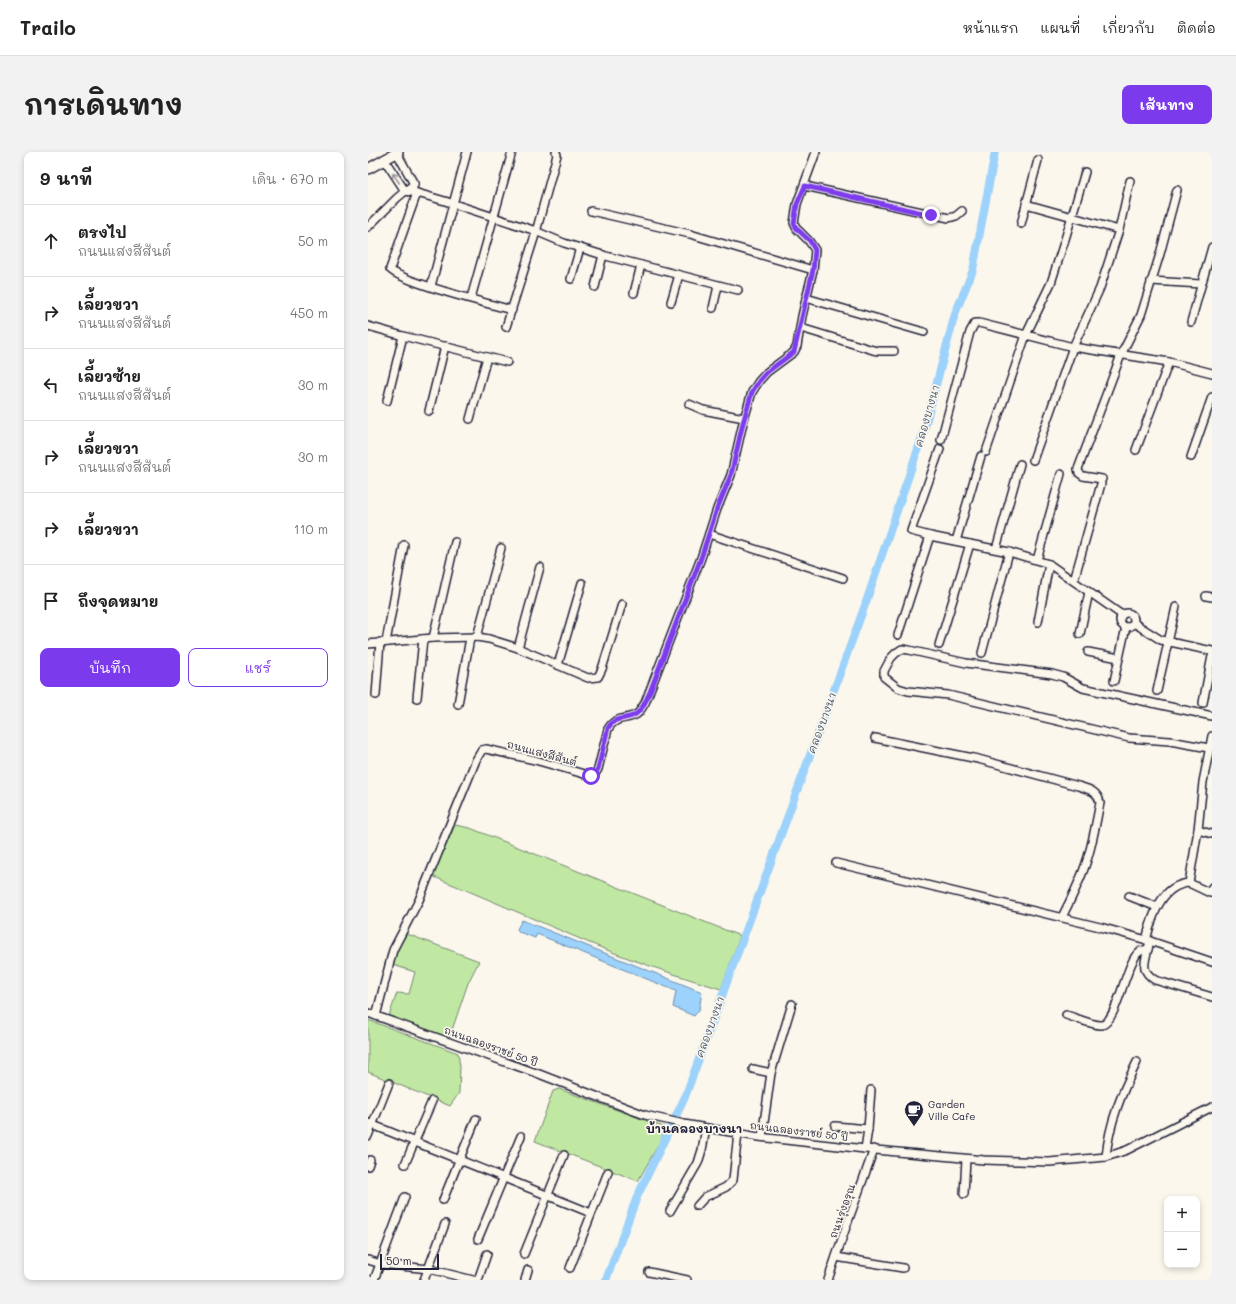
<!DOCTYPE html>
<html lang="th">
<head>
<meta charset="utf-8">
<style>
  body { margin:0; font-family:Mali,"Playpen Sans Thai",sans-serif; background:#f2f2f2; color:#222 }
  .controls { position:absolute; right:12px; bottom:12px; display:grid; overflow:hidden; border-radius:8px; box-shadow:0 2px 6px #0003 }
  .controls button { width:36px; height:36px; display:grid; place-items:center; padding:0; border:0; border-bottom:1px solid #e0e0e0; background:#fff; color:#222; font:20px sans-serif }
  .scale { position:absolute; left:12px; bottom:10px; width:59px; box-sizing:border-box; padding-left:4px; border:2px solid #22223b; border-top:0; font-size:11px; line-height:14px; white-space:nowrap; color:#22223b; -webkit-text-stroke:3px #fbf7ec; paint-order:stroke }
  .stop { position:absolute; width:12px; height:12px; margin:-9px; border:3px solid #7c3aed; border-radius:50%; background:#fff }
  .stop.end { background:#7c3aed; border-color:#fff; box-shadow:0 1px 4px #0008 }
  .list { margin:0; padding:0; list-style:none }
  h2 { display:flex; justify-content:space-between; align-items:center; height:52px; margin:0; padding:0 16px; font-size:17px }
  h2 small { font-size:13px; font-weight:400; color:#767676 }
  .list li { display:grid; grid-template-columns:26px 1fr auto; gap:12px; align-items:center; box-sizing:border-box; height:72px; padding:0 16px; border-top:1px solid #e0e0e0 }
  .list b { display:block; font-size:15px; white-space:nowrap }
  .list p { margin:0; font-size:13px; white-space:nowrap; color:#767676 }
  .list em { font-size:13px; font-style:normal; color:#767676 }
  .actions { display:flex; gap:8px; padding:12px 16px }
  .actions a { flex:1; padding:9px 0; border:1px solid #7c3aed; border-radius:8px; text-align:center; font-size:14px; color:#7c3aed }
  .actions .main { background:#7c3aed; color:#fff }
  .icon { flex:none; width:22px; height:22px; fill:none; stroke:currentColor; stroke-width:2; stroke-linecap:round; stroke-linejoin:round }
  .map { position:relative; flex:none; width:844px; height:1128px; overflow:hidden; border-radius:8px }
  header { display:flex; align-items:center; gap:24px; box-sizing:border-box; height:56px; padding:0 20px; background:#fff; border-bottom:1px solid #e0e0e0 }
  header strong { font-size:19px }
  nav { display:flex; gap:22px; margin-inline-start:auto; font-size:14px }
  .intro { display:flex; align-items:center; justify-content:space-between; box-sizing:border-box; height:96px; padding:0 24px }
  h1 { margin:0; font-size:28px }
  .button { padding:10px 18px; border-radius:8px; background:#7c3aed; color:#fff; font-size:14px; font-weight:700 }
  main { display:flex; gap:24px; padding:0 24px }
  aside { flex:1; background:#fff; border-radius:8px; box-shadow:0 2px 6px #0003 }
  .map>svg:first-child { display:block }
</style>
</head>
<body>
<header>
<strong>Trailo</strong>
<nav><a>หน้าแรก</a><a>แผนที่</a><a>เกี่ยวกับ</a><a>ติดต่อ</a></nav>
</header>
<div class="intro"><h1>การเดินทาง</h1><a class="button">เส้นทาง</a></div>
<main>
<aside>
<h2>9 นาที<small>เดิน · 670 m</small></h2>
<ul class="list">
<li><svg class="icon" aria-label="ahead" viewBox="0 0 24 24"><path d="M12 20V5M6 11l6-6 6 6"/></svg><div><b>ตรงไป</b><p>ถนนแสงสีสันต์</p></div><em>50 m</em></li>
<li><svg class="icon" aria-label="right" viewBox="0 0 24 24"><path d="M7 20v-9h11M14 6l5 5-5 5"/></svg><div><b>เลี้ยวขวา</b><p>ถนนแสงสีสันต์</p></div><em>450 m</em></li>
<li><svg class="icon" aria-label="left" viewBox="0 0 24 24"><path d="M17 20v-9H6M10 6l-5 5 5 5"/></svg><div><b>เลี้ยวซ้าย</b><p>ถนนแสงสีสันต์</p></div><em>30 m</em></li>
<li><svg class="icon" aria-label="right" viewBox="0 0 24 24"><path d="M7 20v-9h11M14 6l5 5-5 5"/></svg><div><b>เลี้ยวขวา</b><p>ถนนแสงสีสันต์</p></div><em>30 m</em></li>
<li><svg class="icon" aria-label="right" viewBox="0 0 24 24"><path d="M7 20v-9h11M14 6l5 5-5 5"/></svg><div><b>เลี้ยวขวา</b></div><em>110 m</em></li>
<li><svg class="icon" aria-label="arrive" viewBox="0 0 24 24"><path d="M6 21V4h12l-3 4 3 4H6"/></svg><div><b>ถึงจุดหมาย</b></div></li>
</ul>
<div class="actions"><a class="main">บันทึก</a><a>แชร์</a></div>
</aside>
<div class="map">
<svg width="844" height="1128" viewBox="0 0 844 1128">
  <rect width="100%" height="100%" fill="#fbf7ec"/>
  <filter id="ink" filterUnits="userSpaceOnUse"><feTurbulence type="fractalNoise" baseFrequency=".025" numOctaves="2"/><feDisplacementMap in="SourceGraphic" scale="8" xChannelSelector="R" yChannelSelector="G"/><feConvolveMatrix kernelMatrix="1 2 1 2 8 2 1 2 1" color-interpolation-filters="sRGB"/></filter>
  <g filter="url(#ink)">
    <g fill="#c1e8a3" stroke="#72856f">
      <path d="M 87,673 L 102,676 L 372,784 L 353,837 C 304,822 256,806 210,786 C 161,765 113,744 64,724 Z"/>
      <path d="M 39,782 L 111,809 L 100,831 L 81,887 L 21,864 L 29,841 L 41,842 L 47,820 L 25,813 L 30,795 Z"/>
      <path d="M 0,868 L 90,901 L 92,915 L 91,941 L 82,954 L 0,920 Z"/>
      <path d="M 191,937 L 296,975 L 294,986 L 270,1029 L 167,989 L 185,939 Z"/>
    </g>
    <path fill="#9cd2fb" stroke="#6b8cae" d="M 154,768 L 334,840 L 331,858 L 326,864 L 305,855 L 308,839 L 169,782 L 167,786 L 151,780 L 149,777 Z"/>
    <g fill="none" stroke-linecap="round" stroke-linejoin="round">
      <path stroke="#9cd2fb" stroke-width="8" d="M 238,1128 L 269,1045 L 317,945 L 497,453 L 555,282 L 587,162 L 605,118 L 627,0"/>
      <g stroke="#22223b" stroke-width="10">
        <g id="minor">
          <path d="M 29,1 L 46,32 L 45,36"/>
          <path d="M 16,7 L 37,39 L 49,41 L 77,49 L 165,78 L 196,91 L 238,104 L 370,138"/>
          <path d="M 437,34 L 581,66 L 588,64 L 594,59"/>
          <path d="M 49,41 L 22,117 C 33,130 122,152 144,158"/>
          <path d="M 658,52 L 751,78"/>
          <path d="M 223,59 L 322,82 L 445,118"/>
          <path d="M 653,72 L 670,8"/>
          <path d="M 0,75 L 29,46 L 46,32"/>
          <path d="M 203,127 L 212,96"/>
          <path d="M 783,129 L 833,132"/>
          <path d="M 63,134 L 99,0"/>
          <path d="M 227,135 L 235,103"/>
          <path d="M 266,141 L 273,113"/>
          <path d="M 103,146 L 144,0"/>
          <path d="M 438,146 L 556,180"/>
          <path d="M 303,150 L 311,123"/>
          <path d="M 345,156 L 350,134"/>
          <path d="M 823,170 L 844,95"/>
          <path d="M 0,174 L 35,184 L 139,210"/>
          <path d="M 138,175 L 168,80 L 189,3 L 188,0"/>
          <path d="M 433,176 L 505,198 L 510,199 L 526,199"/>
          <path d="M 19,249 L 35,184"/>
          <path d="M 321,252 L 335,258 L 376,266"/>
          <path d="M 61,259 L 77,194"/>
          <path d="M 102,267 L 119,205"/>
          <path d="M 573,288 L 602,180 L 607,171 L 611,171 L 705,195 L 801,210 L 844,221"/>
          <path d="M 768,298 L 801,210"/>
          <path d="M 618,300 L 658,183 L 683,131 L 698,84 L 717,20"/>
          <path d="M 823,305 L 844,245"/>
          <path d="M 665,308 L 705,195 L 732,136 L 751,78 L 762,29"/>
          <path d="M 734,327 L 715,324 L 711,321 L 710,317 L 753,203 L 773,163 L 792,102 L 809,38"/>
          <path d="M 341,382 L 475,426"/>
          <path d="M 562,384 L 543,379 L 572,297"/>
          <path d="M 588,389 L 613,304"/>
          <path d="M 628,397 L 652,312"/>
          <path d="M 669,408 L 693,322"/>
          <path d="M 706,428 L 733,332"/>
          <path d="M 838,444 L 844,445"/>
          <circle cx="759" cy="468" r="7"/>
          <path d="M 670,470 L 681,412"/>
          <path d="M 766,471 L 793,488 L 844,499"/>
          <path d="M 712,482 L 721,440"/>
          <path d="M 530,483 L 562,384 L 641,400 L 681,412 L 754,463"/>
          <path d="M 109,485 L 133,396"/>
          <path d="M 65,486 L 87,390"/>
          <path d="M 18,490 L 36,393"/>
          <path d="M 0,492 L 65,486 L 109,485 L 121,487 L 150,496 L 220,526 L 230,525 L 234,517 L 254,452"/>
          <path d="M 571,493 L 602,392"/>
          <path d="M 150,496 L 172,415"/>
          <path d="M 720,500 L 751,506"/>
          <path d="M 614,501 L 641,400"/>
          <path d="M 190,513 L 214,431"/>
          <path d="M 746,529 L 758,475"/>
          <path d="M 789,539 L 808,455"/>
          <path d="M 8,543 L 12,490"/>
          <path d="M 49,546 L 55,487"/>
          <path d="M 835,551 L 844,504"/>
          <path d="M 90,552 L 102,486"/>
          <path d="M 844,584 L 835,630 L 830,678 L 821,731 L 842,741 L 844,735"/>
          <path d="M 507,586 L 610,607 L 710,634 C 720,637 730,639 732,651 C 728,670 725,690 719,708 C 713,728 703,747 694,765"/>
          <path d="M 841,596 L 802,589 L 761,586 L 580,543 L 540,539 L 530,536 L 516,525 L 516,519 L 523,506 L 528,501 L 534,497 L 541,498 L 598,511 L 684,522 L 695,525 L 715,536 L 844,564"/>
          <path d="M 830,678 L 844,682"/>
          <path d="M 468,711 L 736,776 L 782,789 L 844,810"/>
          <path d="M 761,744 L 789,755"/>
          <path d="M 778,788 C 784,765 793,733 821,731"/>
          <path d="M 780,797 C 776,812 773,819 787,828 L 844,845"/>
          <path d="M 0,861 L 171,922 L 277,963 L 316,972 L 391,985 L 497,997 L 616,1008 L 681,1010 L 738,1005 L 759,998 L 844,955"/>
          <path d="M 698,863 C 706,865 726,874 734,873 C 749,870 758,810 771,800 C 774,798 777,798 780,797 L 782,789"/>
          <path d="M 8,864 L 25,798 L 51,748 L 108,608 L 114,598 L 118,597 L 167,608 L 223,624 L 227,622 L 230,617 L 240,577 C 248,563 258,569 269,562 C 273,559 274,555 277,551 L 333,406 L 349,357 L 363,323 L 375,271 L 384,240 L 391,229 L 399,220 L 426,200 L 429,194 L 434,164 L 445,118 L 447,98 L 441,89 L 429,77 L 426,71 L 429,52 L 448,0"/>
          <path d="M 385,917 L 403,921"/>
          <path d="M 0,971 L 223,1061"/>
          <path d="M 467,974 L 500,977 L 497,997"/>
          <path d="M 500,977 L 503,938"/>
          <path d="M 0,984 L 21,931"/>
          <path d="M 394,985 L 403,921 L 424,852"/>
          <path d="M 738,1005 C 741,971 754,940 769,910"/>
          <path d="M 37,1012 L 64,949"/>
          <path d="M 0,1014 L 2,1008"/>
          <path d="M 596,1042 L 598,1007"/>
          <path d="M 75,1048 L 108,967"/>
          <path d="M 329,1054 L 337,1045 L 358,1035 L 365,1028 L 370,981"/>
          <path d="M 302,1059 L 330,1011 L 334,998 L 338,976"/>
          <path d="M 110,1087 L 153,984"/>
          <path d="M 156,1102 L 196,1003"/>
          <path d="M 468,1105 L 535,1116"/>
          <path d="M 0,1108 L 13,1112 L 61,1117 L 105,1128"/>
          <path d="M 202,1116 L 240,1020"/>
          <path d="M 281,1120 L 319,1128"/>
          <path d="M 6,1128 L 37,1045"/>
          <path d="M 56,1128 L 77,1072"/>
          <path d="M 110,1128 L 119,1102"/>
          <path d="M 157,1128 L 160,1118"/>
          <path d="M 460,1128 L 477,1078 L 506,997"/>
        </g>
      </g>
      <g stroke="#22223b" stroke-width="12">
        <path id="tertiary" d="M 0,17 L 30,0"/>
      </g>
      <use href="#minor" stroke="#fbf7ec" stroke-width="7"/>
      <use href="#tertiary" stroke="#fbf7ec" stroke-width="9"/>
    </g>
    <defs><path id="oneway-shaft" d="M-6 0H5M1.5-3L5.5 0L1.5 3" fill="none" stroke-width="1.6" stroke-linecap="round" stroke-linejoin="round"/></defs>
    <use stroke="#99979c" href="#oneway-shaft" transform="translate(28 26) rotate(-124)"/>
  </g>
  <g fill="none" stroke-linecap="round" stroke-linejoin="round" filter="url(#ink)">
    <path stroke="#7c3aed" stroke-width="5" d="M 223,624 L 227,622 L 230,617 L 240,576 C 247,563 258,569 268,562 C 276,557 278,547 282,540 L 333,406 L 349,357 L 363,323 L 375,271 L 384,240 L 391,229 L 399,220 L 426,200 L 445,118 L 447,98 L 442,89 L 429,77 L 426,72 L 429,52 L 437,34 L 563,63"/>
  </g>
  <defs>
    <g id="cafe-pin" transform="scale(1)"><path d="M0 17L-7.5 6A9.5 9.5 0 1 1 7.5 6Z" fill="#22223b" stroke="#fbf7ec"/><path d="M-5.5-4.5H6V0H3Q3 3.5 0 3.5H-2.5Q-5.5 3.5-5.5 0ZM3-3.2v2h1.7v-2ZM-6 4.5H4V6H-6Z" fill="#fff"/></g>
  </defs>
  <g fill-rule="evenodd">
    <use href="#cafe-pin" x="546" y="958"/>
  </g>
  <g text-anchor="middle" stroke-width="3.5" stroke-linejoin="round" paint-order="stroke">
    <g font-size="10" fill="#22223b" stroke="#fbf7ec">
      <text transform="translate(174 601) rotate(15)" y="4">ถนนแสงสีสันต์</text>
      <text transform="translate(123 894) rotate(20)" y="4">ถนนฉลองราชย์ 50 ปี</text>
      <text transform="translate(431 979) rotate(7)" y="4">ถนนฉลองราชย์ 50 ปี</text>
      <text transform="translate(474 1059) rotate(-70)" y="4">ถนนรุ่งอรุณ</text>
    </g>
    <g font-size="10" fill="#22223b" stroke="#fbf7ec" text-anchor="start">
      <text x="560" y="956">Garden<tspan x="560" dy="12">Ville Cafe</tspan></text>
    </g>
    <g font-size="11" font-style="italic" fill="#475775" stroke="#fbf7ec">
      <text transform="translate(559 264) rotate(-74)" y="4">คลองบางนา</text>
      <text transform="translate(454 571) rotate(-70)" y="4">คลองบางนา</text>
      <text transform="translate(342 875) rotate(-70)" y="4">คลองบางนา</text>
    </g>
    <g font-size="12" font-weight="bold" fill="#22223b" stroke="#fbf7ec">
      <text x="326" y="981">บ้านคลองบางนา</text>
    </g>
  </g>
</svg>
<div class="controls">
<button>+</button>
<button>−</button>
</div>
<div class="scale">50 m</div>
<div class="stop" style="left:223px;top:624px"></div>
<div class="stop end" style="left:563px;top:63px"></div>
</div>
</main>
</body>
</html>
